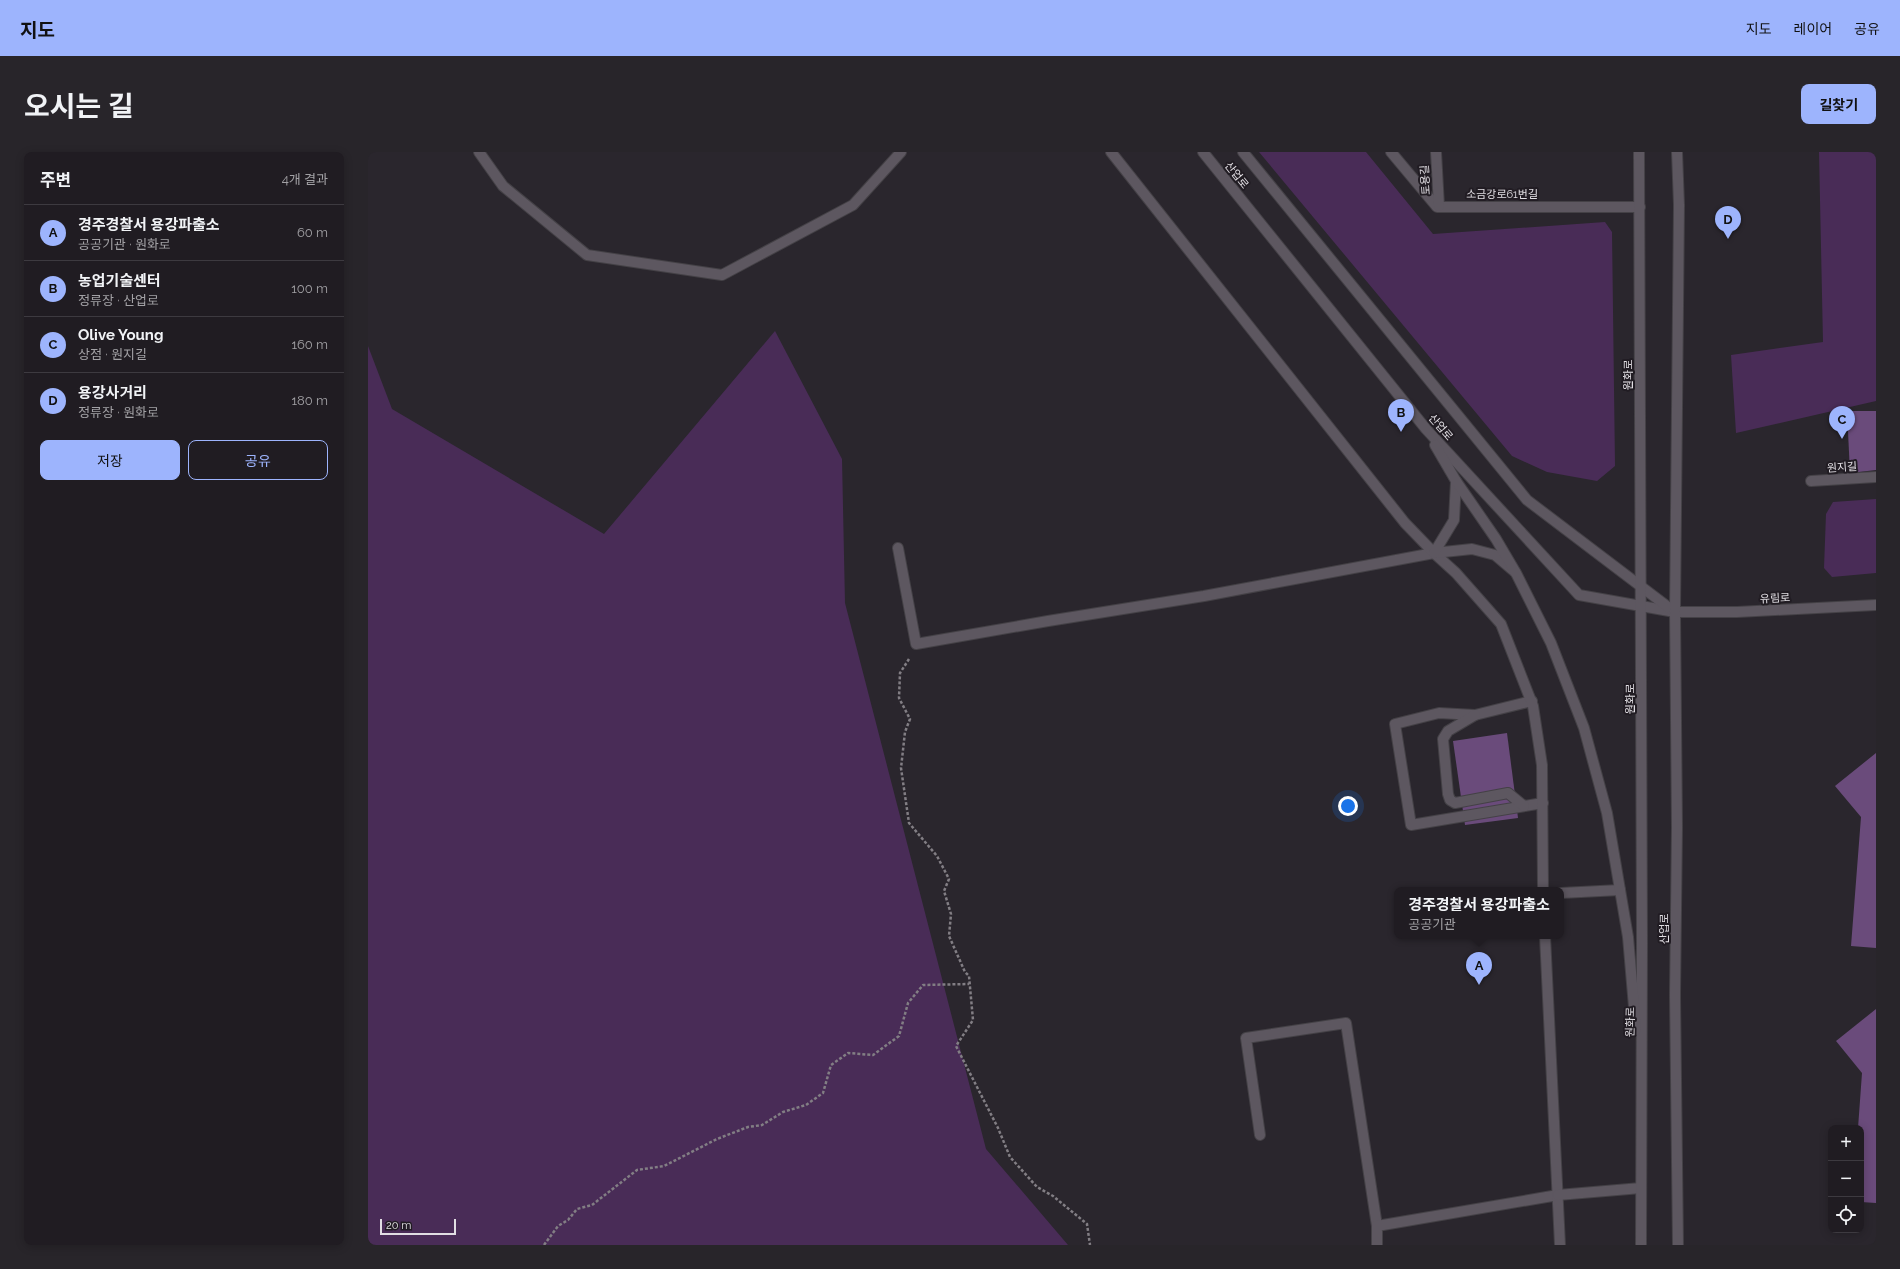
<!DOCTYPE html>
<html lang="ko">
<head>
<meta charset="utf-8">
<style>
  body { margin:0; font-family:Raleway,"Noto Sans KR",sans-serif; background:#28252a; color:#f1f3f6 }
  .controls { position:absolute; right:12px; bottom:12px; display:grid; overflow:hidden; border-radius:8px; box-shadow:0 2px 10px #0003 }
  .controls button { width:36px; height:36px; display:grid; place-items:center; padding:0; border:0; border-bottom:1px solid #3d3a40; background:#201c22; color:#f1f3f6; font:20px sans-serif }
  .scale { position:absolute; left:12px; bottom:10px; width:76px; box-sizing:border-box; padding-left:4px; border:2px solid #e1dee3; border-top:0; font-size:11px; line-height:14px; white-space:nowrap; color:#e1dee3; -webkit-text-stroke:3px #211c23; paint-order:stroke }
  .you { position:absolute; left:980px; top:654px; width:14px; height:14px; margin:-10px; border:3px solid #fff; border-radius:50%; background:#1a73e8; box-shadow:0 0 0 6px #1a73e833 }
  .badge { display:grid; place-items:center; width:26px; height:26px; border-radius:50%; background:#9db4fd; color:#111; font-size:13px; font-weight:700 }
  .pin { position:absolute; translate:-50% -33px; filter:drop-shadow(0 1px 2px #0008) }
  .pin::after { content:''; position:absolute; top:21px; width:14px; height:12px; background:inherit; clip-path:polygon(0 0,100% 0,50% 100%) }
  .popup { position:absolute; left:1026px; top:735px; width:170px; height:52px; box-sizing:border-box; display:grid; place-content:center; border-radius:8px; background:#201c22; filter:drop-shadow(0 1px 3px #0005); font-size:13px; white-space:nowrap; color:#a2a1a5 }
  .popup b { font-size:15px; color:#f1f3f6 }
  .popup::after { content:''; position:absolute; left:50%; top:100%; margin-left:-8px; border:8px solid transparent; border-top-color:#201c22 }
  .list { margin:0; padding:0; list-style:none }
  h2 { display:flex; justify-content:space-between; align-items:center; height:52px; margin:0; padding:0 16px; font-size:17px }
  h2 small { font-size:13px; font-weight:400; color:#a2a1a5 }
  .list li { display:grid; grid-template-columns:26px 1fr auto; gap:12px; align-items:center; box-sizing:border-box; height:56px; padding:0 16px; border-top:1px solid #3d3a40 }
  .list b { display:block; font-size:15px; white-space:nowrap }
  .list p { margin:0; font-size:13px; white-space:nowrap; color:#a2a1a5 }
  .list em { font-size:13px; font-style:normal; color:#a2a1a5 }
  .actions { display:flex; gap:8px; padding:12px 16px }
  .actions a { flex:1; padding:9px 0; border:1px solid #9db4fd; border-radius:8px; text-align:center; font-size:14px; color:#9db4fd }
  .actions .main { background:#9db4fd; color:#111 }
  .icon { flex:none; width:22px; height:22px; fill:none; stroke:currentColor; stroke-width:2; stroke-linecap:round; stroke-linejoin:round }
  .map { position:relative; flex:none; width:1508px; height:1093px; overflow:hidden; border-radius:8px }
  header { display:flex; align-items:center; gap:24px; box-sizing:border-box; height:56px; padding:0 20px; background:#9db4fd; color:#111 }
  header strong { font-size:19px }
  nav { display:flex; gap:22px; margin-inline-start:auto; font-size:14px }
  .intro { display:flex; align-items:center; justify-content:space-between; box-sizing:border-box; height:96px; padding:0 24px }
  h1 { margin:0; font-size:28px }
  .button { padding:10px 18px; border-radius:8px; background:#9db4fd; color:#111; font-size:14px; font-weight:700 }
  main { display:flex; gap:24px; padding:0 24px }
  aside { flex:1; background:#201c22; border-radius:8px; box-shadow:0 2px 10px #0003 }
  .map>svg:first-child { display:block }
</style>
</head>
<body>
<header>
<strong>지도</strong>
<nav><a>지도</a><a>레이어</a><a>공유</a></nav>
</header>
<div class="intro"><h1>오시는 길</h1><a class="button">길찾기</a></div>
<main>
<aside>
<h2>주변<small>4개 결과</small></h2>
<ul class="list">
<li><span class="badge">A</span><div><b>경주경찰서 용강파출소</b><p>공공기관 · 원화로</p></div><em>60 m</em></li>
<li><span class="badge">B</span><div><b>농업기술센터</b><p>정류장 · 산업로</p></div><em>100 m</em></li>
<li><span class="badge">C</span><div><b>Olive Young</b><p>상점 · 원지길</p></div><em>160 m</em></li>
<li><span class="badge">D</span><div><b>용강사거리</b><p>정류장 · 원화로</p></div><em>180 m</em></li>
</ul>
<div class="actions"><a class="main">저장</a><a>공유</a></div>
</aside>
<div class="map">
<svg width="1508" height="1093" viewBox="0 0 1508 1093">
  <rect width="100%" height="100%" fill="#2a262d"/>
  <g fill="#492c57">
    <path d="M 891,0 L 998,0 L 1065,82 L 1237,70 L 1244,80 L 1247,314 L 1229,329 L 1179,320 L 1144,304 Z"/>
    <path d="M 1451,0 L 1508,0 L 1508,249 L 1368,281 L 1363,203 L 1455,190 Z"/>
    <path d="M 407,179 L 474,307 L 477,451 L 618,997 L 700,1093 L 0,1093 L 0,194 L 24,257 L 236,382 Z"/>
    <path d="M 1508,347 L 1508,421 L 1464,425 L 1456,416 L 1458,362 L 1465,350 Z"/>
  </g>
  <g fill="#6a4b7b">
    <path d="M 1479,259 L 1508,259 L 1508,318 L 1482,321 Z"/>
    <path d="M 1139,581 L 1150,666 L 1097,673 L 1085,589 Z"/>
    <path d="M 1508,601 L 1508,796 L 1483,794 L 1493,665 L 1467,634 Z"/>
    <path d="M 1508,857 L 1508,1051 L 1493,1050 L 1493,976 L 1490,976 L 1494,921 L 1468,889 Z"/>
  </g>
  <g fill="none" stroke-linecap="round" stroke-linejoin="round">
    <g stroke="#444146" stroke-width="12">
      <g id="lane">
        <path d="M 111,0 L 135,34 L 219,103 L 354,123 L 485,53 L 533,0"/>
        <path d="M 530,396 L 548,492 L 680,469 L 836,444 L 1066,401"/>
        <path d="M 1164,549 L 1107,563 L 1071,561 L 1027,572 L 1043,673 L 1175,651"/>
        <path d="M 1107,563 L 1080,579 L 1075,587 L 1080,642 L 1082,648 L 1087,651 L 1140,641 L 1156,654"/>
        <path d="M 892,983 L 878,886 L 978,871 L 1009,1074"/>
        <path d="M 1009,1093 L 1009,1074 L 1190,1043"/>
      </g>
    </g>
    <g stroke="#444146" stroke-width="12">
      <g id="street">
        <path d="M 743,0 L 1037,371 L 1066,401 L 1088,421 L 1133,472 L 1165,554 L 1174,613 L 1175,738"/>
        <path d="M 1023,0 L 1069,55 L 1272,55"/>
        <path d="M 1068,0 L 1071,54"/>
        <path d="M 1443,329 L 1508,325"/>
        <path d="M 1066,401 L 1104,397 L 1127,403 L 1147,420"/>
        <path d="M 1066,401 L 1086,368 L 1088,329"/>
        <path d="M 1193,741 L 1252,738"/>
        <path d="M 1177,784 L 1192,1093"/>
        <path d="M 1190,1043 L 1273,1036"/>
      </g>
    </g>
    <g stroke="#444146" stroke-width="12">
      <g id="secondary">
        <path d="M 835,0 L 1058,277 L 1211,443 L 1307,460 L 1369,460 L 1508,453"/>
        <path d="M 875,0 L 1159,348 L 1304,458"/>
        <path d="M 1271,0 L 1274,791 L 1273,1093"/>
        <path d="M 1309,0 L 1311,53 L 1307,460 L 1309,675 L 1307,843 L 1310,1093"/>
        <path d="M 1067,293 L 1088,329 L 1128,387 L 1148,421 L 1183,491 L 1216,576 L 1239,661 L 1260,785 L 1268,878"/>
      </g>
    </g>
    <g stroke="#827e84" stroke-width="2.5" stroke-dasharray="3 2" stroke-linecap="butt">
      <path d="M 541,507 L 532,521 L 531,546 L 542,567 L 537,580 L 533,616 L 541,671 L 569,704 L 581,727 L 576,739 L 583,762 L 581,784 L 597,820 L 601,824 L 605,868 L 588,894 L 630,976 L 642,1005 L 669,1035 L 685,1044 L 719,1072 L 722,1093"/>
      <path d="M 176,1093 L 190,1074 L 200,1068 L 209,1057 L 224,1053 L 269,1018 L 296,1014 L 349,987 L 380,975 L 394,973 L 415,960 L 438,953 L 455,941 L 463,913 L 480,901 L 505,903 L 531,884 L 540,851 L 555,833 L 601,832"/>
    </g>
    <use href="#lane" stroke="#5d5760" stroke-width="10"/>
    <use href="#street" stroke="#5d5760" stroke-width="10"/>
    <use href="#secondary" stroke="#5d5760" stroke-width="10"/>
  </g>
  <g text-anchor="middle" stroke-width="4" stroke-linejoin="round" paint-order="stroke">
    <g font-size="11" fill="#e1dee3" stroke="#211c23">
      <text transform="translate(869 23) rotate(51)" y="4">산업로</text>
      <text transform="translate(1057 28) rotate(-94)" y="4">토용길</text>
      <text x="1134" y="46">소금강로61번길</text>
      <text transform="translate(1260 223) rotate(-90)" y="4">원화로</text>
      <text transform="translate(1073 275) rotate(49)" y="4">산업로</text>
      <text transform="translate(1474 315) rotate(-4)" y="4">원지길</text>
      <text transform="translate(1407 446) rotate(-3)" y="4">유림로</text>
      <text transform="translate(1262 547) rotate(-90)" y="4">원화로</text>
      <text transform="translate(1296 777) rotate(-90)" y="4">산업로</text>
      <text transform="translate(1262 870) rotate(-89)" y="4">원화로</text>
    </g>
  </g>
</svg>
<div class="controls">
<button>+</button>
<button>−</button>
<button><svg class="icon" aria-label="locate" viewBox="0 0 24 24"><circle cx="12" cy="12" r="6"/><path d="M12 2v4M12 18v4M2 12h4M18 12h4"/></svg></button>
</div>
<div class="scale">20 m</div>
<div class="you"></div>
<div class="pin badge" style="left:1111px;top:833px">A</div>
<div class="popup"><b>경주경찰서 용강파출소</b>공공기관</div>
<div class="pin badge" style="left:1033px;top:280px">B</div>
<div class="pin badge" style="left:1474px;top:287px">C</div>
<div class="pin badge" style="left:1360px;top:87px">D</div>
</div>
</main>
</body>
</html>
